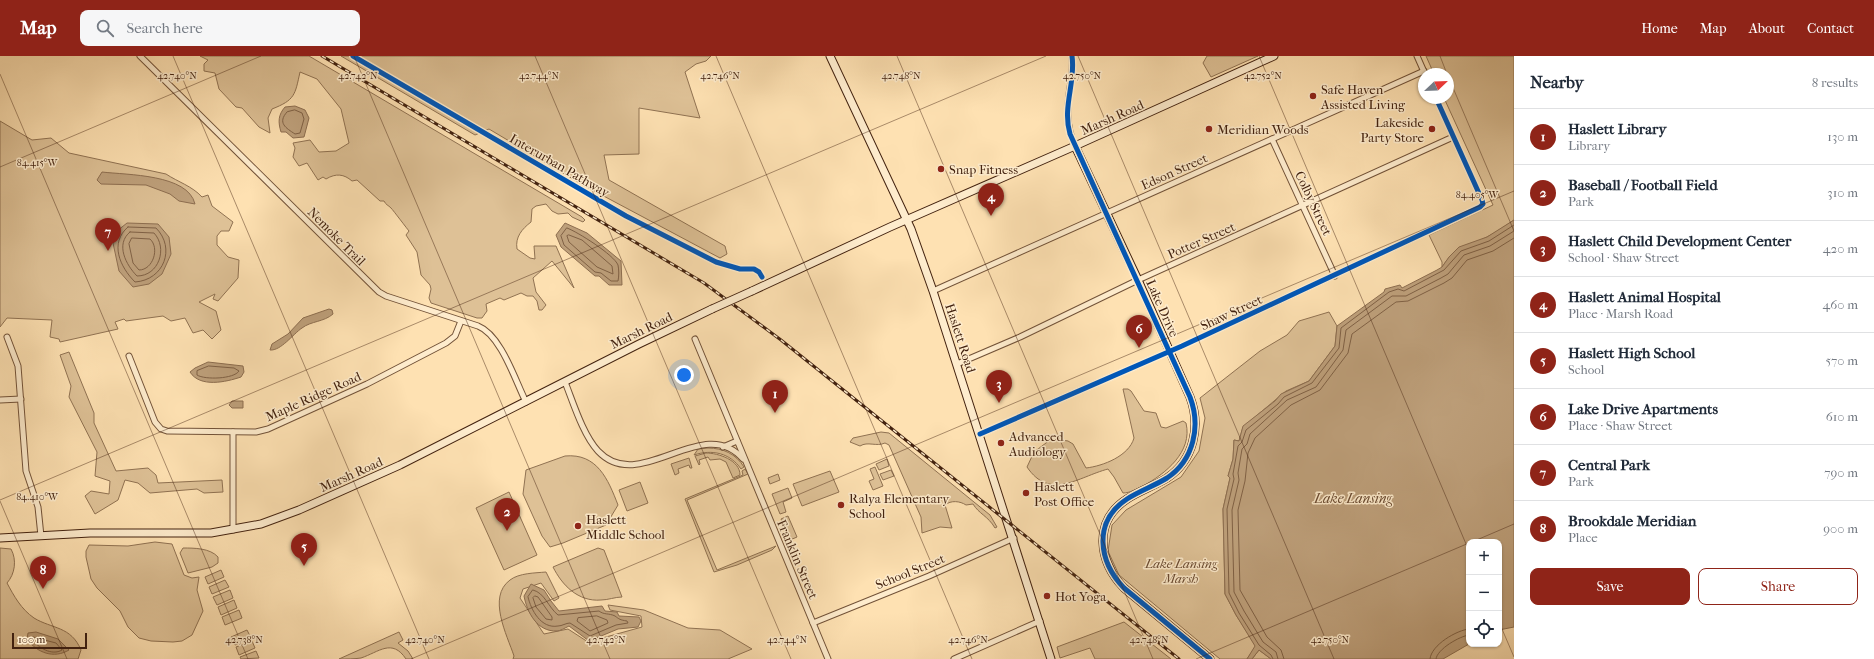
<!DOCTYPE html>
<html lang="en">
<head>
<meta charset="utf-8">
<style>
  body { margin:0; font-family:"IM FELL French Canon",serif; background:#f6f6f7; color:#1f2937 }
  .controls { position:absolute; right:12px; bottom:12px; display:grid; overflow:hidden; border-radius:8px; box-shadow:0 1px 3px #0004 }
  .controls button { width:36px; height:36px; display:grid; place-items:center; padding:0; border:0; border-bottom:1px solid #e0e1e3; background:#fff; color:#1f2937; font:20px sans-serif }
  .compass { position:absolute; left:1418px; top:12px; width:36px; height:36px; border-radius:50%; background:#fff; box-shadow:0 1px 3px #0004; rotate:67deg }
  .scale { position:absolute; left:12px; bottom:10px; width:75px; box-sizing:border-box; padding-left:4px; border:2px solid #43220f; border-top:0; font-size:11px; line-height:14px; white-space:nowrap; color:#43220f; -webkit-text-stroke:3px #feeccd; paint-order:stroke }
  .you { position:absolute; left:684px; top:319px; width:14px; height:14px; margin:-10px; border:3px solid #fff; border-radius:50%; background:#1a73e8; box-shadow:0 0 0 6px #1a73e833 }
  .badge { display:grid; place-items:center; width:26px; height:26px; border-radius:50%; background:#8f2418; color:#fff; font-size:13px; font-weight:700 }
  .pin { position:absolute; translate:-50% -33px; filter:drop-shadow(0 1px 2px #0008) }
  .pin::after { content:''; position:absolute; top:21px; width:14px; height:12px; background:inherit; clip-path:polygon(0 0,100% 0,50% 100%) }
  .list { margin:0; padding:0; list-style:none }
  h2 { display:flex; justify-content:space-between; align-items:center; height:52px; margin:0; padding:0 16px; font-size:17px }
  h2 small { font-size:13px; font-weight:400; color:#747a83 }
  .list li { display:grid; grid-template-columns:26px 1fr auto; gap:12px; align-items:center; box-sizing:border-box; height:56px; padding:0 16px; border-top:1px solid #e0e1e3 }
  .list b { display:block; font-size:15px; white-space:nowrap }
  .list p { margin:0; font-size:13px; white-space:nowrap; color:#747a83 }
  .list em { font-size:13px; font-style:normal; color:#747a83 }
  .actions { display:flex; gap:8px; padding:12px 16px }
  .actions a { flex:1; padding:9px 0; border:1px solid #8f2418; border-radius:8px; text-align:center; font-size:14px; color:#8f2418 }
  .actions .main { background:#8f2418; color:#fff }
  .icon { flex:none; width:22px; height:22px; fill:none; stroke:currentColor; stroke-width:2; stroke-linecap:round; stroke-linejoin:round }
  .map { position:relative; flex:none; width:1514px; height:603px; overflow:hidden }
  header { display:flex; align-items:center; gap:24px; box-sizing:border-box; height:56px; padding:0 20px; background:#8f2418; color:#fff }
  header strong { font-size:19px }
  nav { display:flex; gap:22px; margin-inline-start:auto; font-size:14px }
  .search { width:280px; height:36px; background:#f6f6f7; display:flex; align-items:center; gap:10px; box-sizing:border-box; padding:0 14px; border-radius:8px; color:#747a83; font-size:15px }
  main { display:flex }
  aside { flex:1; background:#fff }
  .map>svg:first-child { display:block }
</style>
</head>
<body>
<header>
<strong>Map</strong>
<div class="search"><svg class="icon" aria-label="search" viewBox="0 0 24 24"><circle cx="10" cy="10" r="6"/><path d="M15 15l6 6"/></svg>Search here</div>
<nav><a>Home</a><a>Map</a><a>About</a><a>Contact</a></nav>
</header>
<main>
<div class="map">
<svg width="1514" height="603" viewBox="0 0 1514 603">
  <rect width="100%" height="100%" fill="#fee1b2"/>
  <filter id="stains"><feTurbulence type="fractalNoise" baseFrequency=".005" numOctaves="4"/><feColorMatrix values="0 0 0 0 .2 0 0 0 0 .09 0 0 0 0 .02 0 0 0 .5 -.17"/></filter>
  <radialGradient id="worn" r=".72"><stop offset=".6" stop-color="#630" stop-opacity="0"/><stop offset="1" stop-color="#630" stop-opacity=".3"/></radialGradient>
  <g fill="#dec196" stroke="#907252">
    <path d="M 200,0 L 309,0 L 582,161 L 585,164 L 583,166 L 572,161 L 568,157 L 558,158 L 552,155 L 546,148 L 536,150 L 532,153 L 531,166 C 522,173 515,181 517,193 L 530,202 L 535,203 L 534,190 L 556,190 L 574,232 L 552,205 L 533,222 L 536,236 L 546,249 L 542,254 L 539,254 L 537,245 L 533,240 L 527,240 L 521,237 L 504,244 L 500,242 L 486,248 L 487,255 L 482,262 L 477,262 L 431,247 L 429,242 L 431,233 L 430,229 L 421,219 L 417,196 L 406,179 L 409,175 C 408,174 393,154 391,152 C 388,149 386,149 384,145 L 380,145 L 357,124 L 352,125 C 344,118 336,117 326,123 L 323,121 L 318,124 L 307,107 L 299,110 L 293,101 L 295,92 L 293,87 L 310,84 L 319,96 L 336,95 L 349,87 L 341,53 L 317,23 L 300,16 C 295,39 295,44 272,53 L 268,62 L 270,77 L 259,71 L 242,52 L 236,51 L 219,33 L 215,17 L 204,15 L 204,8 L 208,4 Z"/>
    <path d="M 341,0 L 711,0 L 706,5 L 696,8 L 685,16 L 700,62 L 639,52 L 639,98 L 604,99 L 609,124 L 725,190 L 727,198 L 720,202 L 583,129 L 489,73 L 475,79 Z"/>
    <path d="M 1207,0 L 1258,0 L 1211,21 L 1203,7 Z"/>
    <path d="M 1426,0 L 1514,0 L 1514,164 C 1505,170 1497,176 1487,181 C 1464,193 1459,186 1442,211 L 1442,206 L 1429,179 L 1493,149 L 1444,42 L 1448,42 L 1448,18 L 1434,18 Z"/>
    <path d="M 0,65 L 32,84 L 51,82 L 69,97 L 166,118 C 178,126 192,130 202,141 L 208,139 L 212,150 L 233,166 L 229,175 L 221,175 L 217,180 L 217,189 L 228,201 L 239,204 L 238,222 L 218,245 L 213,243 L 215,238 L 199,246 L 216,255 L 221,274 L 212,283 L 203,274 L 193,277 L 185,262 L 171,265 L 163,260 L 126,265 L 124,263 L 115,266 L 118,273 L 60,286 L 59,283 L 50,281 L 52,264 L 7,262 L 0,271 Z"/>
    <path d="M 1329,256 L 1337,270 L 1335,290 L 1309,325 L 1286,335 L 1243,371 L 1239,385 L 1234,384 L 1233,403 L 1228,420 L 1230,422 L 1223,453 L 1225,538 L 1236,559 L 1256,590 L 1247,603 L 1220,603 L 1119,519 L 1108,495 L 1112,469 L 1126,454 L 1181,421 L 1199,395 L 1205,362 L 1200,342 L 1260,295 L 1287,279 L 1299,265 Z"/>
    <path d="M 69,296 L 94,357 L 94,367 L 116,415 L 148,412 L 156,419 L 158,427 L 222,424 L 223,436 L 204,437 L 197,433 L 150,437 L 138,427 L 125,424 L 118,444 L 95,458 L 85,440 L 91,435 L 109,438 L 110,425 L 95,420 L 97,396 L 69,341 L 71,330 L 60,299 Z"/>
    <path d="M 1123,333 L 1128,333 L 1131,335 L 1144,355 L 1156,357 L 1161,371 L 1166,372 L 1183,365 L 1186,367 C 1193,396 1165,418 1143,430 C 1136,433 1130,437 1123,437 L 1114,421 L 1108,413 C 1078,421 1050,445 1027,411 L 1034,396 L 1050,384 L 1056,383 L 1068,385 L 1073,388 L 1086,412 C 1103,410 1129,400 1134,382 Z"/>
    <path d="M 881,376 L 889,377 L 990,459 L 997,471 L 995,472 C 988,460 979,458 973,448 L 966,449 C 960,445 951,444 945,449 L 952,472 L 940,471 L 922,477 L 921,461 L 889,389 L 885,387 C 876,391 868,385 860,390 L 850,386 L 853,382 Z"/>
    <path d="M 708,392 C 723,392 736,398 744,411 L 741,413 C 730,397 712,393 694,399 L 698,393 Z"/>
    <path d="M 706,397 C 718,397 740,404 740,419 L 733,422 L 726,406 L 720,403 L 710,404 L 708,401 L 699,404 L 700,408 L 699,409 L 695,400 Z"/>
    <path d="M 565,400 C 597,397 608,423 618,449 L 606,469 L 563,487 L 550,491 L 542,480 L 523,438 L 526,414 Z"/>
    <path d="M 689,402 L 692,412 L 690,412 L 689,409 L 678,413 L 679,417 L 675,419 L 671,408 Z"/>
    <path d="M 887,403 L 889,410 L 879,414 L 876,408 Z"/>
    <path d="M 875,411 L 883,430 L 873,434 L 869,425 L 874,423 L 870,413 Z"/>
    <path d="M 745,413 L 748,418 L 687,444 L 717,514 L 776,490 L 772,494 L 737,509 L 714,516 L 685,443 L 743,419 L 742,415 Z"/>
    <path d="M 891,414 L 894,420 L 883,424 L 880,418 Z"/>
    <path d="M 830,415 L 839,436 L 802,450 L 793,428 Z"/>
    <path d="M 778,418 L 780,424 L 770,428 L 768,422 Z"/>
    <path d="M 640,426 L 648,447 L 627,455 L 619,434 Z"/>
    <path d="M 788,432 L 792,442 L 783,446 L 786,456 L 780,458 L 772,438 Z"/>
    <path d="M 509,436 L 537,499 L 504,514 L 476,452 Z"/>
    <path d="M 788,460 L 797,481 L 790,484 L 781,463 Z"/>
    <path d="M 155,486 L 172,488 L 184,519 L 192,522 L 199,521 L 197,534 L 203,555 L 192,579 L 182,585 L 173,586 L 151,585 L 139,582 L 128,571 L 120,555 L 97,532 L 91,523 L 86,501 L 86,495 L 89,489 L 128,490 Z"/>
    <path d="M 0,492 L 11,493 C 17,504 15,518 7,527 C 14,540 21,553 34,562 C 52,573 71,570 81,594 L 78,603 L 0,603 Z"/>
    <path d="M 183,492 C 194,492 210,492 218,501 L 218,507 L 212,511 L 188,517 L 180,497 Z"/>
    <path d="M 598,492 L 604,494 L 622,541 C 615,541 608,544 601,544 C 578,546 562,529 553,511 Z"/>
    <path d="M 221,514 L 224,521 L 208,528 L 205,521 Z"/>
    <path d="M 546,516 L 559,542 L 554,545 L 541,527 L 523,533 L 520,542 L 544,578 L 568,573 L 588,586 L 642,571 L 641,560 L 610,554 L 608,549 L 644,554 L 688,572 L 720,574 L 752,593 L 728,603 L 513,603 L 514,600 C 507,579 487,541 510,524 C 519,517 535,517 546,516 Z"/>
    <path d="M 225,524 L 229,531 L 212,538 L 209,531 Z"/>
    <path d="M 230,534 L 233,542 L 217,549 L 213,541 Z"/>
    <path d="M 234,544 L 237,552 L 221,559 L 218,551 Z"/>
    <path d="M 239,554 L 242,562 L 225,569 L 222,561 Z"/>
    <path d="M 1124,566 L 1171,603 L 1095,603 L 1090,592 L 1060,602 L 1057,591 Z"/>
    <path d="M 247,574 L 251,582 L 235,589 L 231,581 Z"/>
    <path d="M 399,576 L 403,584 L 398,587 L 408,595 L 413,603 L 406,603 C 392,582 379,596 361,602 C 355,603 346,603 339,603 Z"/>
    <path d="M 252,585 L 255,592 L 239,599 L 236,591 Z"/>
    <path d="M 1259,594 L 1271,603 L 1252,603 Z"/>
    <path d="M 256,595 L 259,602 L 241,603 L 240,601 Z"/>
  </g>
  <g fill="#bea07b" stroke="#8d6e50">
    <path d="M 295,50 L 305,54 L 309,62 L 304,81 L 293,82 L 286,76 L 281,76 C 278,66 278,59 285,51 Z"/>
    <path d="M 102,116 C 127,119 188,118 195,148 L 179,145 L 170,138 L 146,129 L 101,128 L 97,124 Z"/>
    <path d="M 1514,164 L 1514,571 L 1499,574 L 1499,486 L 1469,486 L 1469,588 L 1443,603 L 1271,603 L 1259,594 L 1252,603 L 1247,603 L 1255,590 L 1236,559 L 1225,538 L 1223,453 L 1230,422 L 1228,420 L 1233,403 L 1234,384 L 1239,385 L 1243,370 L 1275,345 L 1281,338 L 1309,325 L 1335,290 L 1337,270 L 1384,236 L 1385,233 L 1400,229 L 1402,232 L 1437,214 L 1442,211 L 1449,201 L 1459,191 L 1487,181 Z"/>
    <path d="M 127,167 L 158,168 L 169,181 L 171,198 L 162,218 L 149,228 L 133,231 L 119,215 L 113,187 L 117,175 Z"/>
    <path d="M 565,167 L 587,177 L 621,205 L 622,229 L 609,229 L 599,220 L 595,220 L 561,191 L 556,179 Z"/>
    <path d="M 329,253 L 332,254 L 333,258 C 324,266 311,265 302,272 C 293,278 281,295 270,294 L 272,288 L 288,278 L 303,262 Z"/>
    <path d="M 208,306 L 243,310 L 244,316 L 241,321 C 226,326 200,332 190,316 L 195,312 Z"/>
    <path d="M 232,345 L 243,345 L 243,352 L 232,352 L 229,349 Z"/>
    <path d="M 531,528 L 544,534 L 551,545 L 559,555 L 602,550 L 605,555 L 617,556 L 619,560 L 639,561 L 641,565 L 638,571 L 618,573 L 589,585 L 569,570 C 565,572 560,575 557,575 C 537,576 527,556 524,540 Z"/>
    <path d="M 36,576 L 58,583 L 69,594 C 54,603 37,597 27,583 L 28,577 Z"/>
  </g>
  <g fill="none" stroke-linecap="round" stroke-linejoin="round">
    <g stroke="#806145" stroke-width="1">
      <path d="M 295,54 L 302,57 L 304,63 L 300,77 L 295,78 C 286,72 277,67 287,56 Z"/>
      <path d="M 128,171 L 156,172 C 176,192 164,224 135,226 C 120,211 109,187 128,171 Z"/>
      <path d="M 567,172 C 578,176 614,199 618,209 C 619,214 619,220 618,225 L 611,225 L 601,217 L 595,216 L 564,189 L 561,180 Z"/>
      <path d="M 130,176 L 154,177 C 168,192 159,220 137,220 C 126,209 115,188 130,176 Z"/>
      <path d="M 569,179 L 582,184 L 612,210 L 613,218 L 597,211 L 569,186 L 567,180 Z"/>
      <path d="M 132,182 L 150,183 C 160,192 153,214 139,214 L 133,207 L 129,188 Z"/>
      <path d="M 209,310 L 234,312 L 239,315 C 234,323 205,324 197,319 L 197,315 Z"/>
      <path d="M 533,534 C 545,537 548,551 558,559 L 599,555 C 604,559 609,557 615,560 C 619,563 620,564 627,565 L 628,567 L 616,569 L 590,580 L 570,567 C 566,567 562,570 558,570 C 541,573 531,554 528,541 Z"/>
      <path d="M 535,540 L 538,541 L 552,561 L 552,564 L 546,563 L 536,551 L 533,542 Z"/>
      <path d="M 597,560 L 607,564 L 608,567 L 590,575 L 577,565 L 578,562 Z"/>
      <path d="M 33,581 L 56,587 L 62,594 C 52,600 38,592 32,583 Z"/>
      <path d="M 1273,603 L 1271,599 L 1259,589 L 1239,557 L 1229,537 L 1227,453 L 1234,423 L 1233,418 L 1238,390 L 1242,386 L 1246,374 L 1278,348 L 1284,341 L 1312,327 L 1339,292 L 1341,272 L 1389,236 L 1398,233 L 1404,235 L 1444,214 L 1461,195 L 1489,185 L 1514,169"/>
      <path d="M 1278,603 L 1276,596 L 1263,586 L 1244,555 L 1234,536 L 1232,454 L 1239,424 L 1238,417 L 1242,393 L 1247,388 L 1250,378 L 1287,344 L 1316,331 L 1343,294 L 1346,274 L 1392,240 L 1406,240 L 1441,222 L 1448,218 L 1464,199 L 1490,190 L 1514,175"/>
      <path d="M 1284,603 L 1281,594 L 1267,581 L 1240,534 L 1238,454 L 1245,425 L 1248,397 L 1255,382 L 1291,349 L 1320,334 L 1348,297 L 1352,278 L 1396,246 L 1408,245 L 1444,227 L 1452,222 L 1467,204 L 1493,195 L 1514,182"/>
      <path d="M 1430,603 C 1431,589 1457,574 1469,573"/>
      <path d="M 1436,603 C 1437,593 1460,580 1469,579"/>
    </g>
    <g stroke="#725238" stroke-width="7">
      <g id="street">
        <path d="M 140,0 L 379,236 L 386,240 L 478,270 C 501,279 515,324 526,346"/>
        <path d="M 1072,0 C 1073,9 1072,17 1071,25 C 1067,49 1065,68 1075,90"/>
        <path d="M 1417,0 L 1425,18"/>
        <path d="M 1272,83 L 1335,220"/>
        <path d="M 933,235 L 1424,15"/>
        <path d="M 7,281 L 18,310 L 26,415 L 38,451 L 41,480"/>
        <path d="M 695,283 L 828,603"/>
        <path d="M 129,300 L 155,366 L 161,373 L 167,375 L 256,376 L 268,373 L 367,328 L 446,287 L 455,280 L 461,265"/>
        <path d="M 957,308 L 1020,281 L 1138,224 L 1453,81"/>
        <path d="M 565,326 C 573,346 583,379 598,395 C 640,440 703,356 743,403"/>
        <path d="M 0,344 L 21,343"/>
        <path d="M 233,376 L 233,474"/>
        <path d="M 980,378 L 1182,290 L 1480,151 L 1483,148 L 1482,144 L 1436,42"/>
        <path d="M 723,391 L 737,385"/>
        <path d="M 813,567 L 929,520 L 1014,482"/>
        <path d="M 954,603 L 1040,565"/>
      </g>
    </g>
    <g stroke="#43220f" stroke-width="9">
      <g id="secondary">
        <path d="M 830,0 L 911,173 L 933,235 L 1051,603"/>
        <path d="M 1075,90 L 1138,224 L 1190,341 C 1201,370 1194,404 1167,422 C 1154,430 1139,435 1127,443 C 1092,466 1099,506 1124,532 L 1210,603"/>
        <path d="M 752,235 L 890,171 L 1075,90 L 1274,0"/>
        <path d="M 0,482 L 90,477 L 211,477 L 261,468 L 299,454 L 400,409 L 639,288 L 712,253"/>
      </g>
    </g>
    <use href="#street" stroke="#feeccd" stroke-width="5"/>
    <use href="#secondary" stroke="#feeccd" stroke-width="7"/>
    <g stroke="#43220f" stroke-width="3">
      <path id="rail" d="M 322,0 L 704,227 L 781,284 L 1179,603"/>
    </g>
    <use href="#rail" stroke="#feeccd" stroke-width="1.5" stroke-dasharray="4.5" stroke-linecap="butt"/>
    <g stroke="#43220f" stroke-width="9" stroke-linecap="butt">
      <path id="secondary-bridge" d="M 712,253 L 752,235"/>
    </g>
    <use href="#secondary-bridge" stroke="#feeccd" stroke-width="7"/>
    <g stroke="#feeccd" stroke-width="8">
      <g id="cycleway">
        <path d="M 353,0 L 626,160 L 716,206 L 740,213 L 754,213 L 759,216 L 762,221"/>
        <path d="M 1072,0 C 1076,26 1062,51 1070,78 L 1190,341 C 1201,370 1194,404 1167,422 C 1154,430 1139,435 1127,443 C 1092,466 1099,506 1124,532 L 1210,603"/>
        <path d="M 980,378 L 1182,290 L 1480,151 L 1483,148 L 1482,144 L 1436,42"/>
      </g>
    </g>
    <use href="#cycleway" stroke="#0057b8" stroke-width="5"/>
  </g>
  <path fill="none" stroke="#43220f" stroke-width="1" stroke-opacity="0.45" d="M 173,0 L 429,603M 354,0 L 610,603M 535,0 L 791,603M 716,0 L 972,603M 897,0 L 1153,603M 1078,0 L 1334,603M 1259,0 L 1469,495M 1440,0 L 1447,18M 0,18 L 248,603M 1448,20 L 1514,175M 0,111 L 261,0M 0,444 L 1046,0M 0,445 L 67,603M 1472,486 L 1514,468M 1499,566 L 1514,601M 411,603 L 1514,135M 1196,603 L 1469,487"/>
  <g fill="#8f2418" stroke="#feeccd" stroke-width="1.5">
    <circle cx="1313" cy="40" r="4"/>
    <circle cx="1209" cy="73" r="4"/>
    <circle cx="1432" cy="73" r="4"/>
    <circle cx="941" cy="113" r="4"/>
    <circle cx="1001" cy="387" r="4"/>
    <circle cx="1026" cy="437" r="4"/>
    <circle cx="841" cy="449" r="4"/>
    <circle cx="578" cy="470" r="4"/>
    <circle cx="1047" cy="540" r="4"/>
  </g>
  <g text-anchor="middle" stroke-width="3" stroke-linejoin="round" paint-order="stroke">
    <g font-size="13" fill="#43220f" stroke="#feeccd" text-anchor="start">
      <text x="1321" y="38">Safe Haven<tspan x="1321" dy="15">Assisted Living</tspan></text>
      <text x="1424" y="71" text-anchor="end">Lakeside<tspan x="1424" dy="15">Party Store</tspan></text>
      <text x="1217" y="78">Meridian Woods</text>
      <text x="949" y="118">Snap Fitness</text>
      <text x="1009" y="385">Advanced<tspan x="1009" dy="15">Audiology</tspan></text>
      <text x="1034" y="435">Haslett<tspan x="1034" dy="15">Post Office</tspan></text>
      <text x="849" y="447">Ralya Elementary<tspan x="849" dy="15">School</tspan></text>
      <text x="586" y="468">Haslett<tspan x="586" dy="15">Middle School</tspan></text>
      <text x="1055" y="545">Hot Yoga</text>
    </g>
    <g font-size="13" fill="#43220f" stroke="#feeccd">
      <text transform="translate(1112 61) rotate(-24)" y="5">Marsh Road</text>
      <text transform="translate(560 109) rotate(30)" y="5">Interurban Pathway</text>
      <text transform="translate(1174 115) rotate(-24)" y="5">Edson Street</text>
      <text transform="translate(1314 147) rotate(65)" y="5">Colby Street</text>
      <text transform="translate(337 180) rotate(45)" y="5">Nemoke Trail</text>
      <text transform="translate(1201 184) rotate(-24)" y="5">Potter Street</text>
      <text transform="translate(1163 252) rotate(66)" y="5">Lake Drive</text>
      <text transform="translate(1231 256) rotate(-25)" y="5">Shaw Street</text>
      <text transform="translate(641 274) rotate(-26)" y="5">Marsh Road</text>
      <text transform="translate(961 282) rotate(72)" y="5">Haslett Road</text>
      <text transform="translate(313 340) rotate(-24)" y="5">Maple Ridge Road</text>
      <text transform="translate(351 418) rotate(-24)" y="5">Marsh Road</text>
      <text transform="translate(798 503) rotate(67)" y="5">Franklin Street</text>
      <text transform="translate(910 515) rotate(-22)" y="5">School Street</text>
    </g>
    <g font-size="13" font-style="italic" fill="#6a4a31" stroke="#feeccd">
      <text x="1181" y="512">Lake Lansing<tspan x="1181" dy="15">Marsh</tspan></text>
    </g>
    <g font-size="14" font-style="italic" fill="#68482f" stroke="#feeccd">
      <text x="1353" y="447">Lake Lansing</text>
    </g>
  </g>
  <g font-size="10" text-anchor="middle" fill="#43220f" stroke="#feeccd" stroke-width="3" stroke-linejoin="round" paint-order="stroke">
    <text x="177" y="23">42.740°N</text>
    <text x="358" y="23">42.742°N</text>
    <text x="539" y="23">42.744°N</text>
    <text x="720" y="23">42.746°N</text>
    <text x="901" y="23">42.748°N</text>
    <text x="1082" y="23">42.750°N</text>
    <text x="1263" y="23">42.752°N</text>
    <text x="37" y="110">84.415°W</text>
    <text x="1477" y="142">84.405°W</text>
    <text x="37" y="444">84.410°W</text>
    <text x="244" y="587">42.738°N</text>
    <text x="425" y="587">42.740°N</text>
    <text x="606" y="587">42.742°N</text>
    <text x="787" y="587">42.744°N</text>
    <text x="968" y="587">42.746°N</text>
    <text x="1149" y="587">42.748°N</text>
    <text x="1330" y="587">42.750°N</text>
  </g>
  <rect width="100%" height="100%" filter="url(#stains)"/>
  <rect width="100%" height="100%" fill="url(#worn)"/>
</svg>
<div class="controls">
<button>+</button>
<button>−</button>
<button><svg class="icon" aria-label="locate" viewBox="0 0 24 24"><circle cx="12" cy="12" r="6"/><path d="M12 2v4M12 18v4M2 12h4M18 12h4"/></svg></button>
</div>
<svg class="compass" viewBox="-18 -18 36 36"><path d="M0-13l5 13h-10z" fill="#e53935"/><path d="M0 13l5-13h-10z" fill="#747a83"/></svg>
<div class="scale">100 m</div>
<div class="you"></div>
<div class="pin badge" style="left:775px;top:357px">1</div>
<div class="pin badge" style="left:507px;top:475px">2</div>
<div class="pin badge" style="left:999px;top:347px">3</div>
<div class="pin badge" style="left:991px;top:160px">4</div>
<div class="pin badge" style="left:304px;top:510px">5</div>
<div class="pin badge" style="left:1139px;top:292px">6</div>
<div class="pin badge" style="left:108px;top:195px">7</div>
<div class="pin badge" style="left:43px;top:533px">8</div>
</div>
<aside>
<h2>Nearby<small>8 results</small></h2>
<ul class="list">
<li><span class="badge">1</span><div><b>Haslett Library</b><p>Library</p></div><em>130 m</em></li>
<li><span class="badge">2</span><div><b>Baseball / Football Field</b><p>Park</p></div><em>310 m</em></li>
<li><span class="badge">3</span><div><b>Haslett Child Development Center</b><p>School · Shaw Street</p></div><em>420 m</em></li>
<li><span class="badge">4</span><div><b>Haslett Animal Hospital</b><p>Place · Marsh Road</p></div><em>460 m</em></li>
<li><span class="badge">5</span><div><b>Haslett High School</b><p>School</p></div><em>570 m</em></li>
<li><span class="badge">6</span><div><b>Lake Drive Apartments</b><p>Place · Shaw Street</p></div><em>610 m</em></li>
<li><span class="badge">7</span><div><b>Central Park</b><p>Park</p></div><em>790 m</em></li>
<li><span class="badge">8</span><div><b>Brookdale Meridian</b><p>Place</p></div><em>900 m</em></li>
</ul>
<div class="actions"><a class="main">Save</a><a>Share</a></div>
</aside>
</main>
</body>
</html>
